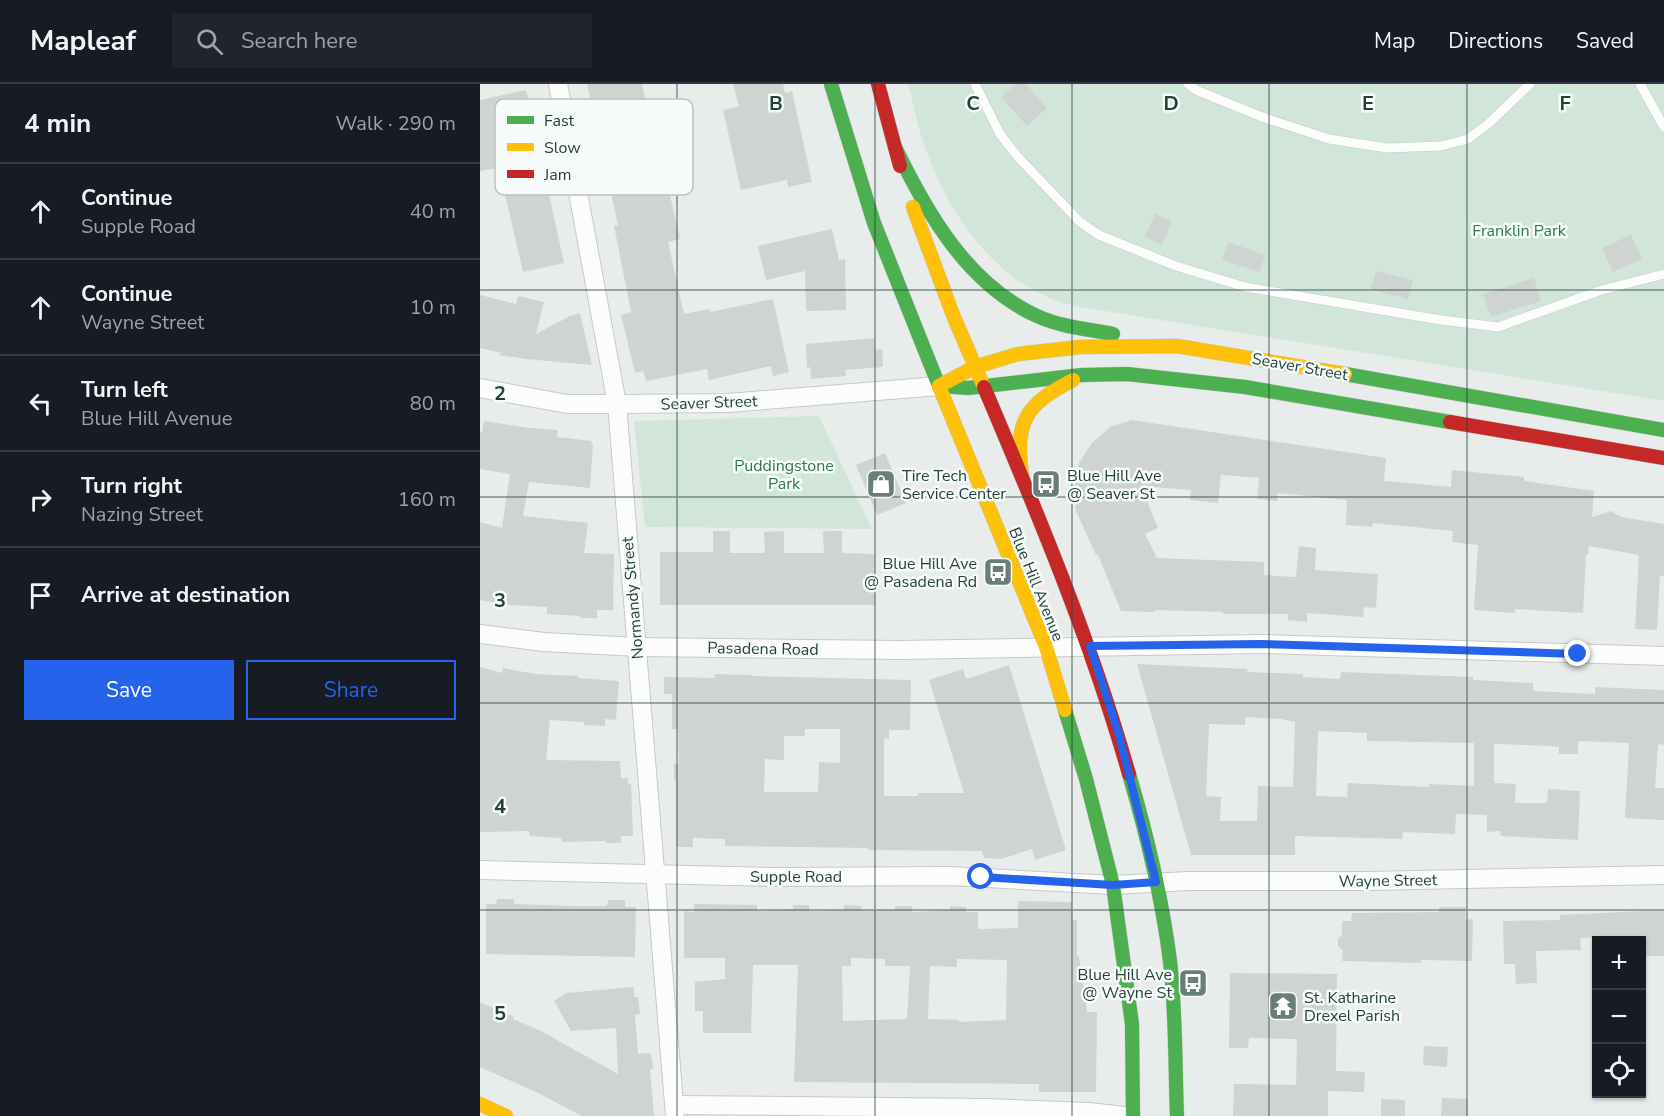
<!DOCTYPE html>
<html lang="en">
<head>
<meta charset="utf-8">
<style>
  body { margin:0; font-family:"Nunito Sans",sans-serif; background:#20242c; color:#f1f3f6 }
  .controls { position:absolute; right:18px; bottom:18px; display:grid; overflow:hidden; border-radius:0px; box-shadow:0 2px 4px #0004 }
  .controls button { width:54px; height:54px; display:grid; place-items:center; padding:0; border:0; border-bottom:2px solid #363941; background:#171b24; color:#f1f3f6; font:30px sans-serif }
  .stop { position:absolute; width:18px; height:18px; margin:-14px; border:4px solid #2563eb; border-radius:50%; background:#fff }
  .stop.end { background:#2563eb; border-color:#fff; box-shadow:0 2px 6px #0008 }
  .list { margin:0; padding:0; list-style:none }
  h2 { display:flex; justify-content:space-between; align-items:center; height:78px; margin:0; padding:0 24px; font-size:26px }
  h2 small { font-size:20px; font-weight:400; color:#9ea1a6 }
  .list li { display:grid; grid-template-columns:39px 1fr auto; gap:18px; align-items:center; box-sizing:border-box; height:96px; padding:0 24px; border-top:2px solid #363941 }
  .list b { display:block; font-size:22px; white-space:nowrap }
  .list p { margin:0; font-size:20px; white-space:nowrap; color:#9ea1a6 }
  .list em { font-size:20px; font-style:normal; color:#9ea1a6 }
  .actions { display:flex; gap:12px; padding:18px 24px }
  .actions a { flex:1; padding:14px 0; border:2px solid #2563eb; border-radius:0px; text-align:center; font-size:21px; color:#2563eb }
  .actions .main { background:#2563eb; color:#fff }
  .icon { flex:none; width:33px; height:33px; fill:none; stroke:currentColor; stroke-width:2; stroke-linecap:round; stroke-linejoin:round }
  .map { position:relative; flex:none; width:1184px; height:1032px; overflow:hidden }
  header { display:flex; align-items:center; gap:36px; box-sizing:border-box; height:84px; padding:0 30px; background:#171b24; border-bottom:2px solid #363941 }
  header strong { font-size:28px }
  nav { display:flex; gap:33px; margin-inline-start:auto; font-size:21px }
  .search { width:420px; height:54px; background:#20242c; display:flex; align-items:center; gap:15px; box-sizing:border-box; padding:0 21px; border-radius:0px; color:#9ea1a6; font-size:22px }
  main { display:flex }
  aside { flex:1; background:#171b24 }
  .map>svg:first-child { display:block }
</style>
</head>
<body>
<header>
<strong>Mapleaf</strong>
<div class="search"><svg class="icon" aria-label="search" viewBox="0 0 24 24"><circle cx="10" cy="10" r="6"/><path d="M15 15l6 6"/></svg>Search here</div>
<nav><a>Map</a><a>Directions</a><a>Saved</a></nav>
</header>
<main>
<aside>
<h2>4 min<small>Walk · 290 m</small></h2>
<ul class="list">
<li><svg class="icon" aria-label="ahead" viewBox="0 0 24 24"><path d="M12 20V5M6 11l6-6 6 6"/></svg><div><b>Continue</b><p>Supple Road</p></div><em>40 m</em></li>
<li><svg class="icon" aria-label="ahead" viewBox="0 0 24 24"><path d="M12 20V5M6 11l6-6 6 6"/></svg><div><b>Continue</b><p>Wayne Street</p></div><em>10 m</em></li>
<li><svg class="icon" aria-label="left" viewBox="0 0 24 24"><path d="M17 20v-9H6M10 6l-5 5 5 5"/></svg><div><b>Turn left</b><p>Blue Hill Avenue</p></div><em>80 m</em></li>
<li><svg class="icon" aria-label="right" viewBox="0 0 24 24"><path d="M7 20v-9h11M14 6l5 5-5 5"/></svg><div><b>Turn right</b><p>Nazing Street</p></div><em>160 m</em></li>
<li><svg class="icon" aria-label="arrive" viewBox="0 0 24 24"><path d="M6 21V4h12l-3 4 3 4H6"/></svg><div><b>Arrive at destination</b></div></li>
</ul>
<div class="actions"><a class="main">Save</a><a>Share</a></div>
</aside>
<div class="map">
<svg width="1184" height="1032" viewBox="0 0 1184 1032">
  <rect width="100%" height="100%" fill="#e8edeb"/>
  <g fill="#d1e6d8">
    <path d="M 428,0 L 1184,0 L 1184,317 L 594,222 C 519,204 471,135 446,66 C 438,45 434,22 428,0 Z"/>
    <path d="M 339,332 L 392,445 L 165,443 L 154,337 Z"/>
  </g>
  <g fill="#cfd4d2" fill-rule="evenodd">
    <path d="M 107,0 L 162,0 L 168,29 L 164,30 L 176,81 L 207,75 L 210,94 L 187,98 L 200,155 L 188,158 L 204,230 L 229,225 L 230,228 L 293,215 L 309,288 L 293,292 L 291,282 L 229,296 L 227,285 L 166,297 L 163,287 L 155,289 L 141,231 L 151,228 L 134,142 L 138,141 Z"/>
    <path d="M 253,0 L 303,0 L 305,9 L 312,7 L 332,98 L 308,103 L 307,96 L 261,106 L 243,26 L 259,22 Z"/>
    <path d="M 536,0 L 546,0 L 567,24 L 547,42 L 521,13 Z"/>
    <path d="M 46,6 L 84,179 L 43,188 L 19,84 L 0,87 L 0,16 Z"/>
    <path d="M 675,130 L 692,137 L 682,161 L 665,153 Z"/>
    <path d="M 352,145 L 359,176 L 365,175 L 366,226 L 326,227 L 325,187 L 286,196 L 278,162 Z"/>
    <path d="M 1151,151 L 1162,175 L 1133,188 L 1122,164 Z"/>
    <path d="M 748,158 L 785,171 L 780,188 L 742,176 Z"/>
    <path d="M 896,187 L 933,196 L 928,215 L 891,205 Z"/>
    <path d="M 1054,194 L 1061,217 L 1011,233 L 1003,210 Z"/>
    <path d="M 0,211 L 36,220 L 38,212 L 64,218 L 56,250 L 90,232 L 100,229 L 112,281 L 46,275 L 19,271 L 22,269 L 0,264 Z"/>
    <path d="M 394,254 L 395,266 L 402,265 L 403,283 L 365,286 L 366,292 L 331,295 L 330,283 L 327,284 L 326,260 Z"/>
    <path d="M 652,336 L 906,374 L 904,397 L 971,403 L 972,386 L 1044,393 L 1044,397 L 1114,407 L 1112,433 L 1131,427 L 1141,433 L 1184,440 L 1184,492 L 1180,492 L 1177,546 L 1155,545 L 1159,471 L 1109,462 L 1108,471 L 1106,470 L 1103,529 L 1035,525 L 1035,529 L 994,526 L 998,461 L 972,458 L 973,447 L 893,439 L 892,443 L 866,441 L 867,416 L 798,409 L 797,417 L 777,415 L 779,394 L 741,391 L 738,419 L 710,416 L 711,406 L 661,402 L 678,444 L 665,450 L 677,474 L 784,478 L 784,491 L 816,493 L 819,462 L 836,464 L 835,486 L 898,490 L 896,524 L 884,523 L 883,533 L 827,529 L 827,538 L 808,536 L 808,530 L 743,530 L 743,528 L 675,526 L 675,528 L 641,527 L 618,471 L 616,471 L 596,427 L 593,407 L 599,379 L 611,360 L 630,343 Z"/>
    <path d="M 4,337 L 50,344 L 78,346 L 77,353 L 112,357 L 111,360 L 113,361 L 110,404 L 49,398 L 43,432 L 108,439 L 104,469 L 134,470 L 133,526 L 117,526 L 117,534 L 100,534 L 100,532 L 67,530 L 67,523 L 30,521 L 0,516 L 0,438 L 22,444 L 30,390 L 0,385 L 0,348 L 2,349 Z"/>
    <path d="M 405,369 L 426,419 L 397,431 L 376,381 Z"/>
    <path d="M 233,447 L 250,447 L 250,469 L 285,469 L 284,448 L 304,447 L 304,469 L 344,469 L 343,447 L 362,447 L 362,469 L 395,470 L 395,521 L 180,521 L 180,468 L 233,468 Z"/>
    <path d="M 657,580 L 768,585 L 767,588 L 823,590 L 823,593 L 860,595 L 861,588 L 993,593 L 993,596 L 1053,599 L 1053,607 L 1115,610 L 1115,603 L 1184,606 L 1184,661 L 1178,660 L 1175,704 L 1184,704 L 1184,736 L 1145,734 L 1149,659 L 1098,657 L 1098,670 L 1079,670 L 1079,663 L 1071,662 L 1014,660 L 1014,699 L 1036,700 L 1035,719 L 1067,719 L 1068,705 L 1100,707 L 1098,756 L 1021,752 L 1020,747 L 1007,748 L 1007,731 L 976,730 L 975,750 L 923,748 L 922,755 L 815,752 L 815,771 L 711,771 ZM 765,633 L 801,635 L 815,638 L 813,703 L 778,702 L 777,737 L 740,737 L 741,713 L 726,712 L 729,640 L 765,641 ZM 838,647 L 887,649 L 887,657 L 994,659 L 994,702 L 949,700 L 949,703 L 868,699 L 867,713 L 836,712 Z"/>
    <path d="M 529,581 L 586,766 L 555,776 L 552,765 L 521,775 L 504,774 L 502,767 L 388,766 L 388,764 L 245,762 L 245,755 L 213,754 L 213,763 L 196,763 L 196,697 L 194,697 L 194,680 L 199,680 L 198,645 L 192,645 L 192,610 L 184,610 L 184,593 L 235,594 L 235,590 L 272,591 L 272,592 L 431,596 L 430,646 L 409,646 L 409,655 L 404,654 L 404,712 L 438,712 L 438,709 L 484,709 L 449,596 L 483,585 L 486,595 ZM 325,645 L 360,645 L 360,679 L 339,678 L 338,708 L 284,708 L 285,675 L 304,676 L 304,652 L 325,652 Z"/>
    <path d="M 0,583 L 22,589 L 23,584 L 55,590 L 98,592 L 98,594 L 139,597 L 136,636 L 125,635 L 125,642 L 104,641 L 104,638 L 70,636 L 66,676 L 140,677 L 141,694 L 148,694 L 148,700 L 151,700 L 153,752 L 141,752 L 141,759 L 126,759 L 126,757 L 82,758 L 81,754 L 50,752 L 49,747 L 0,748 Z"/>
    <path d="M 17,815 L 34,815 L 34,820 L 92,822 L 127,822 L 128,816 L 145,816 L 145,823 L 156,823 L 155,873 L 6,870 L 6,820 L 16,820 Z"/>
    <path d="M 538,817 L 592,818 L 592,836 L 597,836 L 597,871 L 599,872 L 607,928 L 617,928 L 616,1008 L 559,1008 L 559,1000 L 314,998 L 318,881 L 273,881 L 271,949 L 223,949 L 223,927 L 215,927 L 215,898 L 245,895 L 245,874 L 204,874 L 204,827 L 214,828 L 214,820 L 277,821 L 277,827 L 313,825 L 313,821 L 329,821 L 329,827 L 364,826 L 364,821 L 381,822 L 381,827 L 415,826 L 415,822 L 432,822 L 432,828 L 470,826 L 470,822 L 486,823 L 486,828 L 498,828 L 498,845 L 538,844 ZM 371,874 L 405,875 L 405,882 L 430,882 L 427,935 L 363,937 L 362,882 L 371,882 ZM 477,875 L 527,876 L 526,936 L 479,938 L 479,936 L 448,935 L 450,882 L 477,883 Z"/>
    <path d="M 959,823 L 986,823 L 985,836 L 993,835 L 992,877 L 941,876 L 941,879 L 862,877 L 863,866 L 858,862 L 858,854 L 862,851 L 862,837 L 871,837 L 872,829 L 959,828 Z"/>
    <path d="M 1161,827 L 1184,827 L 1184,872 L 1161,872 L 1161,856 L 1134,856 L 1134,853 L 1100,854 L 1101,866 L 1056,867 L 1057,899 L 1036,900 L 1035,880 L 1024,880 L 1023,837 L 1080,836 L 1080,831 Z"/>
    <path d="M 750,889 L 857,890 L 856,987 L 885,988 L 884,1008 L 848,1007 L 848,1032 L 753,1032 L 754,1000 L 816,1001 L 817,955 L 769,954 L 768,964 L 749,964 Z"/>
    <path d="M 154,903 L 154,913 L 158,913 L 160,930 L 155,931 L 158,970 L 171,969 L 173,984 L 170,986 L 174,1032 L 102,1032 L 56,1008 L 0,983 L 0,918 L 34,933 L 33,935 L 61,947 L 138,990 L 136,944 L 91,947 L 74,917 L 86,909 Z"/>
    <path d="M 944,962 L 968,963 L 967,983 L 943,981 Z"/>
    <path d="M 962,1014 L 988,1015 L 988,1032 L 961,1032 Z"/>
    <path d="M 901,1015 L 925,1016 L 925,1032 L 901,1032 Z"/>
  </g>
  <g fill="none" stroke-linecap="round" stroke-linejoin="round">
    <g stroke="#c5cac8" stroke-width="10">
      <g id="lane">
        <path d="M 495,0 L 520,50 L 537,72 L 600,138 L 619,151 L 696,182 L 765,203 L 961,236 L 1018,243 L 1122,206 L 1184,190"/>
        <path d="M 708,0 L 716,6 L 782,33 L 849,55 L 907,64 L 961,62 L 988,55 L 1008,40 L 1050,0"/>
        <path d="M 1160,0 L 1184,43"/>
      </g>
    </g>
    <g stroke="#c5cac8" stroke-width="20">
      <g id="street">
        <path d="M 78,0 L 137,320 L 195,1032"/>
        <path d="M 0,304 L 87,320 L 137,320 L 248,319 L 459,302"/>
        <path d="M 0,550 L 64,558 L 157,563 L 420,566 L 781,560 L 1184,572"/>
        <path d="M 0,786 L 291,793 L 470,792 L 633,801 L 708,797 L 888,797 L 1184,791"/>
        <path d="M 195,1021 L 507,1024 L 609,1028 L 644,1032"/>
      </g>
    </g>
    <g stroke="#c3cbc8" stroke-width="15">
      <g id="fast">
        <path d="M 351,0 L 394,139 L 459,302"/>
        <path d="M 415,63 C 447,129 487,200 557,232 C 581,243 608,245 633,250"/>
        <path d="M 865,290 L 1184,346"/>
        <path d="M 461,302 L 488,304 L 602,291 L 647,290 L 765,303 L 970,338"/>
        <path d="M 585,626 L 606,695 L 633,801 L 652,940 L 653,1032"/>
        <path d="M 649,690 C 667,751 682,814 690,877 C 696,928 695,980 697,1032"/>
      </g>
    </g>
    <g stroke="#c3cbc8" stroke-width="15">
      <g id="slow">
        <path d="M 433,123 L 473,231 L 503,301"/>
        <path d="M 459,302 L 566,563 L 585,626"/>
        <path d="M 459,302 L 495,283 L 538,270 L 600,263 L 697,262 L 865,290"/>
        <path d="M 542,391 C 534,338 546,320 593,296"/>
        <path d="M 0,1020 L 26,1032"/>
      </g>
    </g>
    <g stroke="#c3cbc8" stroke-width="15">
      <g id="jam">
        <path d="M 398,0 L 420,82"/>
        <path d="M 504,303 C 558,430 611,557 649,690"/>
        <path d="M 970,338 L 1184,374"/>
      </g>
    </g>
    <use href="#lane" stroke="#fcfcfc" stroke-width="9"/>
    <use href="#street" stroke="#fcfcfc" stroke-width="18"/>
    <use href="#fast" stroke="#4caf50" stroke-width="14"/>
    <use href="#slow" stroke="#ffc107" stroke-width="14"/>
    <use href="#jam" stroke="#c62828" stroke-width="14"/>
  </g>
  <g fill="none" stroke-linecap="round" stroke-linejoin="round">
    <path stroke="#2563eb" stroke-width="8" d="M 501,793 L 633,801 L 676,798 L 639,651 L 610,562 L 781,560 L 1098,570"/>
  </g>
  <path fill="none" stroke="#24423a" stroke-width="1.5" stroke-opacity="0.55" d="M 197,0 L 197,1032M 395,0 L 395,1032M 592,0 L 592,1032M 789,0 L 789,1032M 987,0 L 987,1032M 0,206 L 1184,206M 0,413 L 1184,413M 0,619 L 1184,619M 0,826 L 1184,826"/>
  <defs>
    <g id="shop-square" transform="scale(1.5)"><rect x="-9" y="-9" width="18" height="18" rx="4" fill="#697e78" stroke="#f7fbf9"/><path d="M-5-2.5h2.3a2.7 3.5 0 0 1 5.4 0H5L5.5 6h-11ZM-1.5-2.5h3a1.5 2.3 0 0 0-3 0Z" fill="#fff"/></g>
    <g id="bus-square" transform="scale(1.5)"><rect x="-9" y="-9" width="18" height="18" rx="4" fill="#697e78" stroke="#f7fbf9"/><path d="M-5-6H5V4H4V6H2V4H-2V6H-4V4H-5ZM-3.5-4V0h7V-4ZM-3.5 1.2v1.5H-2V1.2ZM2 1.2v1.5H3.5V1.2Z" fill="#fff"/></g>
    <g id="temple-square" transform="scale(1.5)"><rect x="-9" y="-9" width="18" height="18" rx="4" fill="#697e78" stroke="#f7fbf9"/><path d="M0-6L5-2H3V0L6.5 2.5H4V6H1.5V3h-3V6H-4V2.5H-6.5L-3 0V-2H-5Z" fill="#fff"/></g>
  </defs>
  <g fill-rule="evenodd">
    <use href="#shop-square" x="401" y="400"/>
    <use href="#bus-square" x="566" y="400"/>
    <use href="#bus-square" x="518" y="488"/>
    <use href="#bus-square" x="713" y="899"/>
    <use href="#temple-square" x="803" y="922"/>
  </g>
  <g text-anchor="middle" stroke-width="5" stroke-linejoin="round" paint-order="stroke">
    <g font-size="16" fill="#2d7a4b" stroke="#f7fbf9">
      <text x="1039" y="152">Franklin Park</text>
      <text x="304" y="387">Puddingstone<tspan x="304" dy="18">Park</tspan></text>
    </g>
    <g font-size="16" fill="#24423a" stroke="#f7fbf9">
      <text transform="translate(820 282) rotate(10)" y="6">Seaver Street</text>
      <text transform="translate(229 318) rotate(-2)" y="6">Seaver Street</text>
      <text transform="translate(557 500) rotate(68)" y="6">Blue Hill Avenue</text>
      <text transform="translate(152 514) rotate(-95)" y="6">Normandy Street</text>
      <text transform="translate(283 564) rotate(1)" y="6">Pasadena Road</text>
      <text x="316" y="798">Supple Road</text>
      <text transform="translate(908 796) rotate(-1)" y="6">Wayne Street</text>
    </g>
    <g font-size="16" fill="#24423a" stroke="#f7fbf9" text-anchor="start">
      <text x="422" y="397">Tire Tech<tspan x="422" dy="18">Service Center</tspan></text>
      <text x="587" y="397">Blue Hill Ave<tspan x="587" dy="18">@ Seaver St</tspan></text>
      <text x="497" y="485" text-anchor="end">Blue Hill Ave<tspan x="497" dy="18">@ Pasadena Rd</tspan></text>
      <text x="692" y="896" text-anchor="end">Blue Hill Ave<tspan x="692" dy="18">@ Wayne St</tspan></text>
      <text x="824" y="919">St. Katharine<tspan x="824" dy="18">Drexel Parish</tspan></text>
    </g>
  </g>
  <rect x="15" y="15" width="198" height="96" rx="9" fill="#f7fbf9" stroke="#b8c4c0" stroke-width="1.5"/>
  <rect x="27" y="32" width="27" height="8" fill="#4caf50"/>
  <rect x="27" y="59" width="27" height="8" fill="#ffc107"/>
  <rect x="27" y="86" width="27" height="8" fill="#c62828"/>
  <g font-size="16" fill="#24423a">
    <text x="64" y="42">Fast</text>
    <text x="64" y="69">Slow</text>
    <text x="64" y="96">Jam</text>
  </g>
  <g font-size="20" text-anchor="middle" font-weight="bold" fill="#24423a" stroke="#f7fbf9" stroke-width="5" stroke-linejoin="round" paint-order="stroke">
    <text x="296" y="26">B</text>
    <text x="493" y="26">C</text>
    <text x="691" y="26">D</text>
    <text x="888" y="26">E</text>
    <text x="1085" y="26">F</text>
    <text x="20" y="316">2</text>
    <text x="20" y="523">3</text>
    <text x="20" y="729">4</text>
    <text x="20" y="936">5</text>
  </g>
</svg>
<div class="controls">
<button>+</button>
<button>−</button>
<button><svg class="icon" aria-label="locate" viewBox="0 0 24 24"><circle cx="12" cy="12" r="6"/><path d="M12 2v4M12 18v4M2 12h4M18 12h4"/></svg></button>
</div>
<div class="stop" style="left:501px;top:793px"></div>
<div class="stop end" style="left:1098px;top:570px"></div>
</div>
</main>
</body>
</html>
